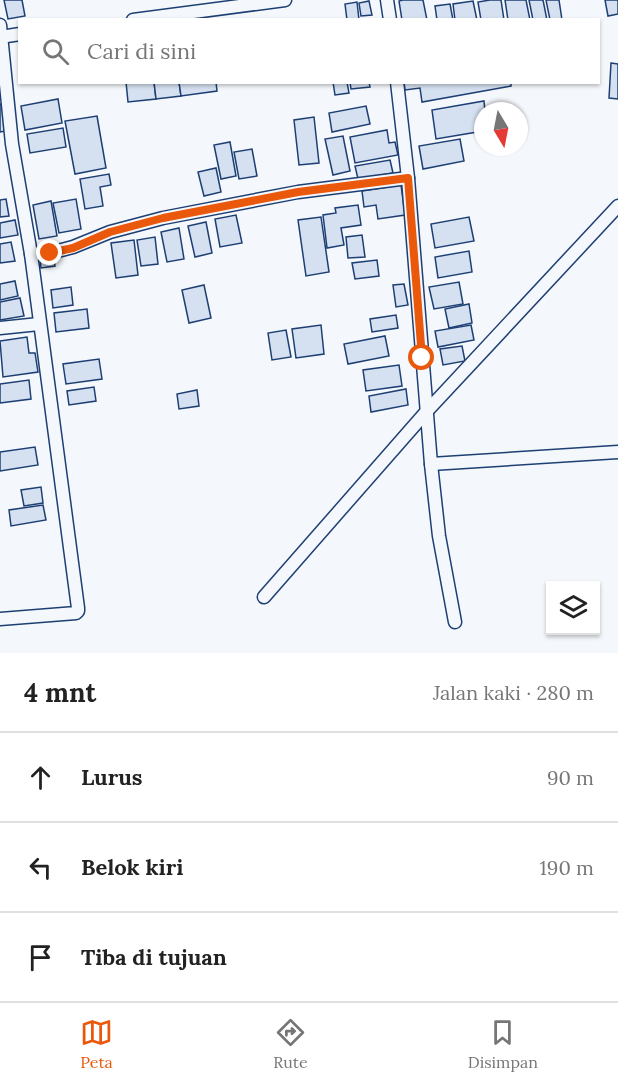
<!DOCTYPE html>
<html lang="id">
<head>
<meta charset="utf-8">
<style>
  body { margin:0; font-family:Lora,serif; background:#f6f6f6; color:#222 }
  .controls { position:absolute; right:18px; bottom:18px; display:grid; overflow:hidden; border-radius:0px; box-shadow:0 2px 4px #0004 }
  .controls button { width:54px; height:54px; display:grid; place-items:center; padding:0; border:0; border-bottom:2px solid #e0e0e0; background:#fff; color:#222; font:30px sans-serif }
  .compass { position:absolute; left:474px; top:102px; width:54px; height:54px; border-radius:50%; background:#fff; box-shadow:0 2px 4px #0004; rotate:170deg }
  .stop { position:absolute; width:18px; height:18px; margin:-14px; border:4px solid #ea580c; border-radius:50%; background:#fff }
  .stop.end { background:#ea580c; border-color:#fff; box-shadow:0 2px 6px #0008 }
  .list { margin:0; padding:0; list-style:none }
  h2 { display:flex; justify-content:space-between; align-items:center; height:78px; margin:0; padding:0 24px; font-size:26px }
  h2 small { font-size:20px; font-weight:400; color:#767676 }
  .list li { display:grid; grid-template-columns:39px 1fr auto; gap:18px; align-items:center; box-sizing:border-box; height:90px; padding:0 24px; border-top:2px solid #e0e0e0 }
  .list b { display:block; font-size:22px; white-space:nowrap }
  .list em { font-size:20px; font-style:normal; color:#767676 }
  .icon { flex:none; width:33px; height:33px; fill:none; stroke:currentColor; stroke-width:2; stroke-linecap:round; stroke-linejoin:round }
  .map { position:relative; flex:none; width:618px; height:653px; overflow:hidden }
  .search { position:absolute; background:#fff; box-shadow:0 2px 4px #0004; left:18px; right:18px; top:18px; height:66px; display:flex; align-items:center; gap:15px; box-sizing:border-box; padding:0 21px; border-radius:0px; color:#767676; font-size:22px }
  .sheet { height:348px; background:#fff }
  nav { display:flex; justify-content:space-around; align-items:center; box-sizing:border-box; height:84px; border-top:2px solid #e0e0e0; background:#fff; font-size:16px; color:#767676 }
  nav a { display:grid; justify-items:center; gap:3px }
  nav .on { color:#ea580c }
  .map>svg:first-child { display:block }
</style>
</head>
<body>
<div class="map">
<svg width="618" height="653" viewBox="0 0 618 653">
  <rect width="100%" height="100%" fill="#f4f7fb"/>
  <g fill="#d5e0f0" stroke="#1d3f73" stroke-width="1.5">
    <path d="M 4,0 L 22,0 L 25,16 L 8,19 Z"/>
    <path d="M 403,0 L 423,0 L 427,20 L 402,20 L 399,1 Z"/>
    <path d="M 490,0 L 501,0 L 504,20 L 481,20 L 478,2 Z"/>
    <path d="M 505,0 L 526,0 L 530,20 L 508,20 Z"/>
    <path d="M 529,0 L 543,0 L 547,20 L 533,20 Z"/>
    <path d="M 546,0 L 559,0 L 562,20 L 550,20 Z"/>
    <path d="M 605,0 L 618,0 L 618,14 L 608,16 Z"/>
    <path d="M 369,1 L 372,15 L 361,16 L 359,3 Z"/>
    <path d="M 473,1 L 477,20 L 455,20 L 453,4 Z"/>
    <path d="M 357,2 L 359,20 L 347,20 L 345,4 Z"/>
    <path d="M 450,4 L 453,20 L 437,20 L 435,6 Z"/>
    <path d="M 611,63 L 618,64 L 618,99 L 609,98 Z"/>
    <path d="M 126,82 L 154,82 L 156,99 L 128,102 Z"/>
    <path d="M 154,82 L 179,82 L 181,96 L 156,99 Z"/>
    <path d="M 179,82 L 216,82 L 217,91 L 181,96 Z"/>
    <path d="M 333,82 L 347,82 L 349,93 L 335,95 Z"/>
    <path d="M 350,82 L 369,82 L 370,87 L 351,89 Z"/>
    <path d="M 404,82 L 511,82 L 511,86 L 422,102 L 420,88 L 405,90 Z"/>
    <path d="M 58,99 L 62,123 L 25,130 L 21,106 Z"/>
    <path d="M 484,101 L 485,111 L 483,111 L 483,131 L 436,139 L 432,110 Z"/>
    <path d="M 0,104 L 3,104 L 6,131 L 0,132 Z"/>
    <path d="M 366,106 L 370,124 L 332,132 L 329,113 Z"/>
    <path d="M 97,116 L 106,168 L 75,174 L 65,121 Z"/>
    <path d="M 314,117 L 319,163 L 299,165 L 294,120 Z"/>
    <path d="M 63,128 L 66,147 L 30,153 L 27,134 Z"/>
    <path d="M 387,130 L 389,143 L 395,142 L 398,155 L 355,163 L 350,137 Z"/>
    <path d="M 343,136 L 350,171 L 333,175 L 325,139 Z"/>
    <path d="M 460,139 L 464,161 L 423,169 L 419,146 Z"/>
    <path d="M 230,142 L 236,176 L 221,179 L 214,145 Z"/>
    <path d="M 252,149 L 257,176 L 239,179 L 234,152 Z"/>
    <path d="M 390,160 L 393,173 L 358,179 L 355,166 Z"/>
    <path d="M 216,168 L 221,192 L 204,196 L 198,172 Z"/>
    <path d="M 109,174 L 111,185 L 100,187 L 103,206 L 85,209 L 80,179 Z"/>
    <path d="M 401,185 L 405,215 L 378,219 L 376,205 L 364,207 L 362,191 Z"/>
    <path d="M 6,199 L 9,216 L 0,217 L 0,200 Z"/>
    <path d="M 76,199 L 81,229 L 59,233 L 53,203 Z"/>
    <path d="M 51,201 L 57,236 L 39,239 L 33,205 Z"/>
    <path d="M 358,205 L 361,225 L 341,228 L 344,245 L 327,248 L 323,215 L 336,213 L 335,208 Z"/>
    <path d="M 236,215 L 242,243 L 220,247 L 215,219 Z"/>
    <path d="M 321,217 L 329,272 L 306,276 L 298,220 Z"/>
    <path d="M 469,217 L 474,241 L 435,248 L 431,224 Z"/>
    <path d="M 15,220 L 18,235 L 0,238 L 0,223 Z"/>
    <path d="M 206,222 L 212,253 L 195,257 L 188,226 Z"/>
    <path d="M 179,228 L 184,259 L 167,262 L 161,232 Z"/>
    <path d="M 362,235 L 365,257 L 348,258 L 346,237 Z"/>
    <path d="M 155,237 L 158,264 L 141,266 L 137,240 Z"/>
    <path d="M 134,240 L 138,275 L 116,278 L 111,243 Z"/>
    <path d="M 11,242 L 15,261 L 0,263 L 0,244 Z"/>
    <path d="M 469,251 L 472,272 L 438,278 L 435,257 Z"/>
    <path d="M 54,257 L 55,266 L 41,268 L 40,259 Z"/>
    <path d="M 377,260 L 379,276 L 355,279 L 352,263 Z"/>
    <path d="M 15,281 L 18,296 L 0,300 L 0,284 Z"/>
    <path d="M 459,282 L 463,304 L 434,309 L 429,287 Z"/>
    <path d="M 404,284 L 408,305 L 396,307 L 393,285 Z"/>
    <path d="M 204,285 L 211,318 L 189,323 L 182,290 Z"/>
    <path d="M 71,287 L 73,305 L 53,308 L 51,290 Z"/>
    <path d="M 20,298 L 24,316 L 0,320 L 0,302 Z"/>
    <path d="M 469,304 L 472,323 L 449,328 L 445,309 Z"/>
    <path d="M 87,309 L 89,328 L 56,332 L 54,313 Z"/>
    <path d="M 396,315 L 398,328 L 372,332 L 370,319 Z"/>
    <path d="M 321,325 L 324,354 L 296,358 L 292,329 Z"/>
    <path d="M 471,325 L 474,340 L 438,347 L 435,331 Z"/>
    <path d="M 286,330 L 291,357 L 272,360 L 268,333 Z"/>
    <path d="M 385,336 L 389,356 L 348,364 L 344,344 Z"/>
    <path d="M 27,337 L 29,353 L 35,353 L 38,372 L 3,377 L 0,341 Z"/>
    <path d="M 462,346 L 465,361 L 443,365 L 440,349 Z"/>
    <path d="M 99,359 L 102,379 L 66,384 L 63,364 Z"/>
    <path d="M 399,365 L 402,386 L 366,391 L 363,370 Z"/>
    <path d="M 29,380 L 31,399 L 0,403 L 0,384 Z"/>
    <path d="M 94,387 L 96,401 L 69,405 L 67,391 Z"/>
    <path d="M 406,389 L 408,405 L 371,412 L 369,396 Z"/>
    <path d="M 197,390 L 199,406 L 179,409 L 177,394 Z"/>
    <path d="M 35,447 L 38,465 L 0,471 L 0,452 Z"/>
    <path d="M 41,487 L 43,503 L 24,506 L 21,490 Z"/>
    <path d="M 43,505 L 46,520 L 11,526 L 9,510 Z"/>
  </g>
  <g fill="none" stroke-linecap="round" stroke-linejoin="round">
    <g stroke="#1d3f73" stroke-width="15">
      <g id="street">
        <path d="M 387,0 L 390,20"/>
        <path d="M 133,20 L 285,0"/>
        <path d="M 0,25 L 12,144 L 31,254 L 78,608 L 78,611 L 76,613 L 0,619"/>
        <path d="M 0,37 L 20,34"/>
        <path d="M 397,82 L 408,178 L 431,464 L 439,536 L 455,622"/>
        <path d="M 31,254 L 50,253 L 73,247 L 110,232 L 163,218 L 298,192 L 408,178"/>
        <path d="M 0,328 L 39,324"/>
        <path d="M 431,464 L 618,452"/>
        <path d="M 264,597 L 427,411 L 618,206"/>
      </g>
    </g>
    <use href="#street" stroke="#f4f7fb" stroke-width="12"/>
  </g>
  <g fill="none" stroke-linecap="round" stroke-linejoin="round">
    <path stroke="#ea580c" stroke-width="8" d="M 50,253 L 73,248 L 110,232 L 163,218 L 298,192 L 408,178 L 422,358"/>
  </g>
</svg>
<div class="controls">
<button><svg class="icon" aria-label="layers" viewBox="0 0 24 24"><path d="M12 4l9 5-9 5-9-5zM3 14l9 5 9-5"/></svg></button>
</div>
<svg class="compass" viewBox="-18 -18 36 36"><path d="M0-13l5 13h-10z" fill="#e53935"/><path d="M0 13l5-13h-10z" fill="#767676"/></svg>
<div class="stop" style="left:422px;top:358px"></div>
<div class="stop end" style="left:50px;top:253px"></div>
<div class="search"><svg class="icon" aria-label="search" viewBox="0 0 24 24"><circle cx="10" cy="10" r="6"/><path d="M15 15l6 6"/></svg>Cari di sini</div>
</div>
<section class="sheet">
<h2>4 mnt<small>Jalan kaki · 280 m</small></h2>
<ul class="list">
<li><svg class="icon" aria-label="ahead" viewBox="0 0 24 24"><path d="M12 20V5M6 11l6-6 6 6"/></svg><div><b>Lurus</b></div><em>90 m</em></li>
<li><svg class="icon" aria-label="left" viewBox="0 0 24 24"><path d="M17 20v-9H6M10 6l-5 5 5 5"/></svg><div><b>Belok kiri</b></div><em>190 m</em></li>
<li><svg class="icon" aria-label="arrive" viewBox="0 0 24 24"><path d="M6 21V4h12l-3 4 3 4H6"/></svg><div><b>Tiba di tujuan</b></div></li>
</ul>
</section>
<nav>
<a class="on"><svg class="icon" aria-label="map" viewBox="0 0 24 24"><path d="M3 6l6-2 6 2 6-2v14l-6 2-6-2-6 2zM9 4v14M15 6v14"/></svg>Peta</a>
<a><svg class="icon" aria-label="directions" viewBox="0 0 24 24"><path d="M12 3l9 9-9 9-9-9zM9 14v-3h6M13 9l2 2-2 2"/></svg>Rute</a>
<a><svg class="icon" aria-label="saved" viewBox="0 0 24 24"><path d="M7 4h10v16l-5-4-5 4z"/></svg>Disimpan</a>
</nav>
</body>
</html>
